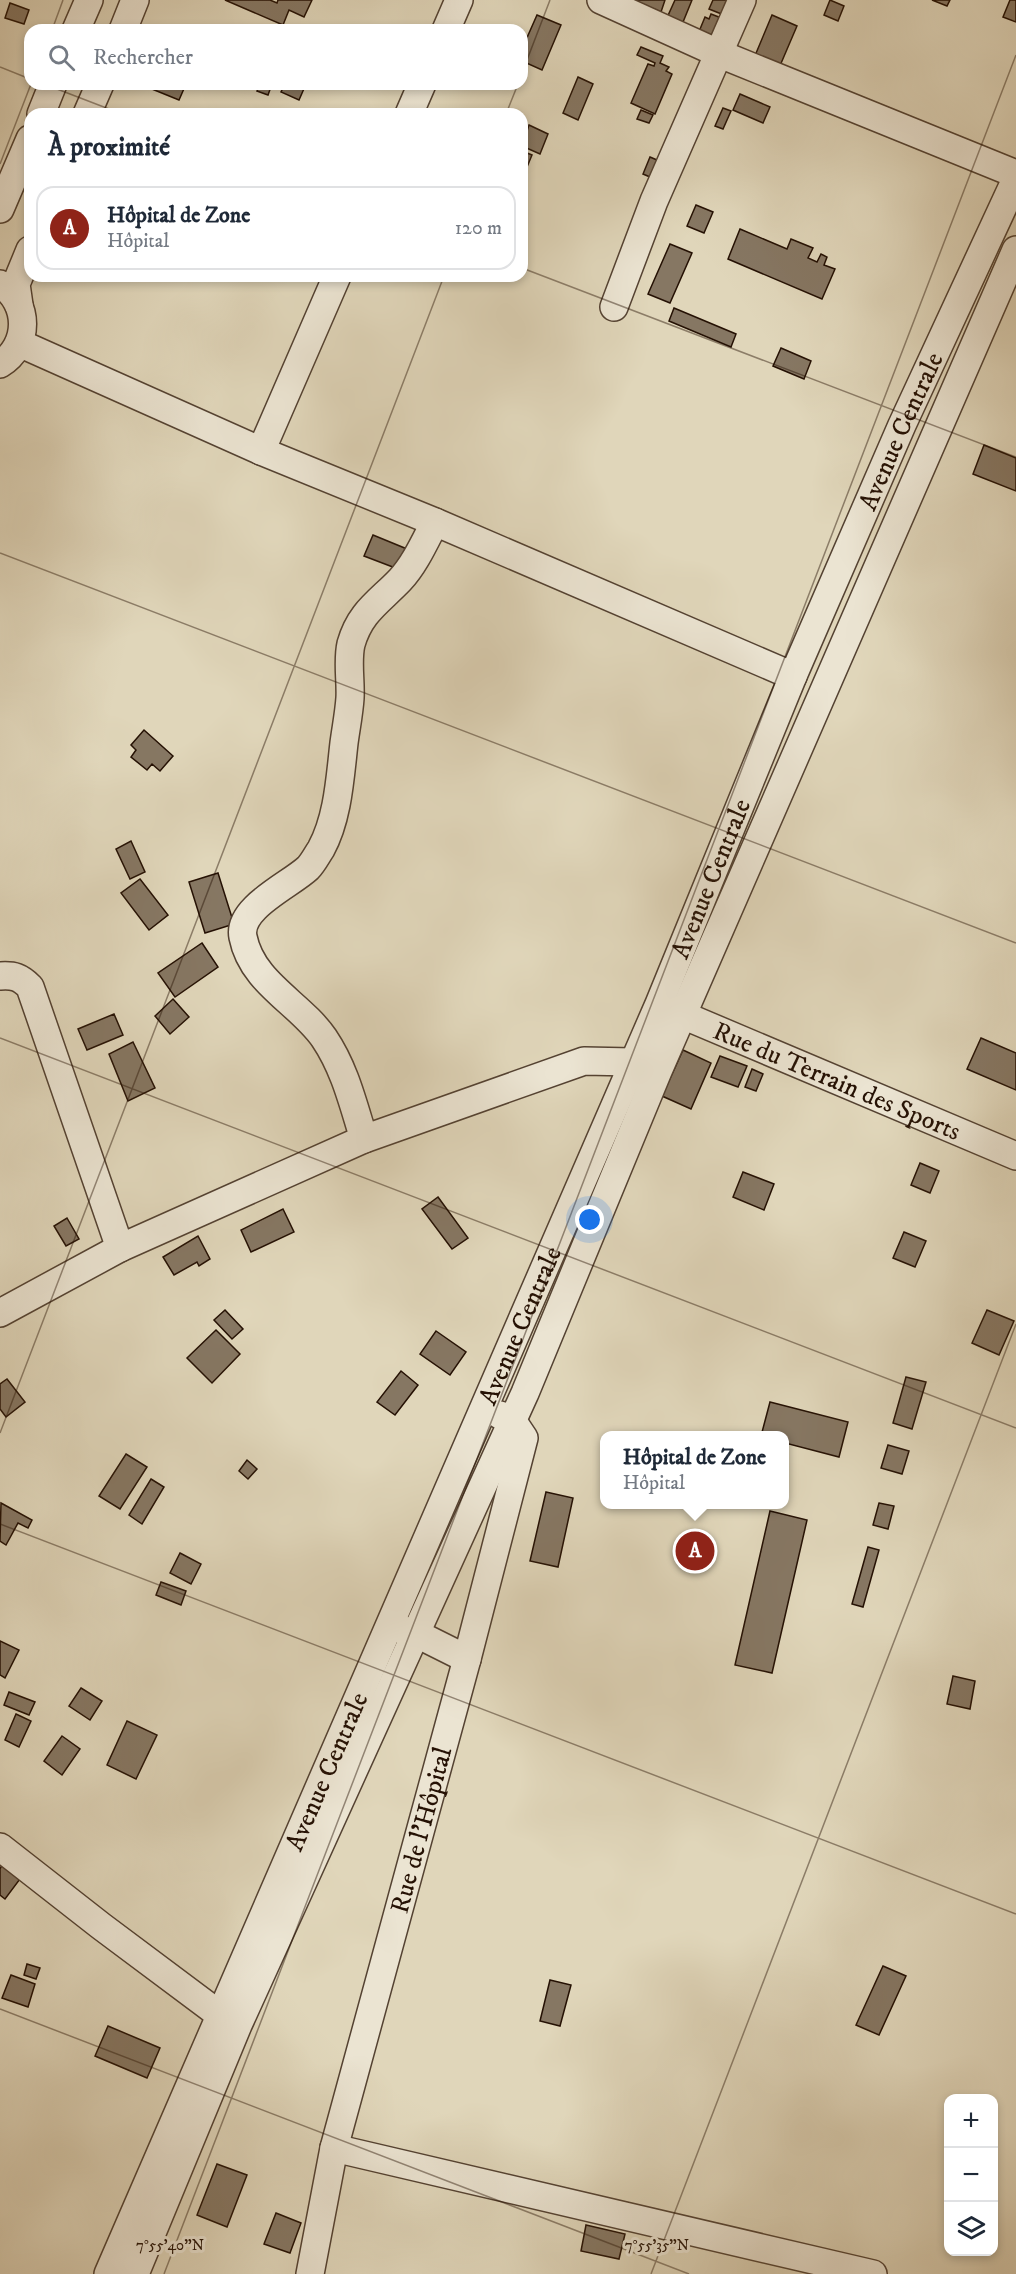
<!DOCTYPE html>
<html lang="fr">
<head>
<meta charset="utf-8">
<style>
  body { margin:0; font-family:"IM FELL DW Pica",serif; background:#f2f2f3; color:#1f2937 }
  .controls { position:absolute; right:18px; bottom:18px; display:grid; overflow:hidden; border-radius:12px; box-shadow:0 3px 9px #0003 }
  .controls button { width:54px; height:54px; display:grid; place-items:center; padding:0; border:0; border-bottom:2px solid #e0e1e3; background:#fff; color:#1f2937; font:30px sans-serif }
  .you { position:absolute; left:590px; top:1220px; width:21px; height:21px; margin:-15px; border:4px solid #fff; border-radius:50%; background:#1a73e8; box-shadow:0 0 0 9px #1a73e833 }
  .badge { display:grid; place-items:center; width:39px; height:39px; border-radius:50%; background:#8f2418; color:#fff; font-size:20px; font-weight:700 }
  .pin { position:absolute; translate:-50% -50%; border:3px solid #fff; box-shadow:0 2px 6px #0006 }
  .popup { position:absolute; left:600px; top:1431px; width:189px; height:78px; box-sizing:border-box; display:grid; place-content:center; border-radius:12px; background:#fff; filter:drop-shadow(0 2px 4px #0005); font-size:20px; white-space:nowrap; color:#747a83 }
  .popup b { font-size:22px; color:#1f2937 }
  .popup::after { content:''; position:absolute; left:50%; top:100%; margin-left:-12px; border:12px solid transparent; border-top-color:#fff }
  .list { margin:0; padding:0; list-style:none }
  h2 { display:flex; justify-content:space-between; align-items:center; height:78px; margin:0; padding:0 24px; font-size:26px }
  h2 small { font-size:20px; font-weight:400; color:#747a83 }
  .list li { display:grid; grid-template-columns:39px 1fr auto; gap:18px; align-items:center; box-sizing:border-box; height:84px; margin:0 12px 12px; padding:0 12px; border:2px solid #e0e1e3; border-radius:18px }
  .list b { display:block; font-size:22px; white-space:nowrap }
  .list p { margin:0; font-size:20px; white-space:nowrap; color:#747a83 }
  .list em { font-size:20px; font-style:normal; color:#747a83 }
  .icon { flex:none; width:33px; height:33px; fill:none; stroke:currentColor; stroke-width:2; stroke-linecap:round; stroke-linejoin:round }
  .map { position:relative; flex:none; width:1016px; height:2274px; overflow:hidden }
  .search { position:absolute; background:#fff; box-shadow:0 3px 9px #0003; left:24px; top:24px; width:504px; height:66px; display:flex; align-items:center; gap:15px; box-sizing:border-box; padding:0 21px; border-radius:18px; color:#747a83; font-size:22px }
  .panel { position:absolute; background:#fff; box-shadow:0 3px 9px #0003; left:24px; top:108px; width:504px; height:174px; border-radius:18px }
  .map>svg:first-child { display:block }
</style>
</head>
<body>
<div class="map">
<svg width="1016" height="2274" viewBox="0 0 1016 2274">
  <rect width="100%" height="100%" fill="#e0d6ba"/>
  <filter id="stains"><feTurbulence type="fractalNoise" baseFrequency=".00333" numOctaves="4"/><feColorMatrix values="0 0 0 0 .2 0 0 0 0 .09 0 0 0 0 .02 0 0 0 .5 -.17"/></filter>
  <radialGradient id="worn" r=".72"><stop offset=".6" stop-color="#630" stop-opacity="0"/><stop offset="1" stop-color="#630" stop-opacity=".3"/></radialGradient>
  <g fill="#867763" stroke="#251104" stroke-width="1.5">
    <path d="M 225,0 L 270,0 L 277,3 L 278,0 L 312,0 L 304,17 L 289,10 L 283,25 Z"/>
    <path d="M 633,0 L 665,0 L 661,12 Z"/>
    <path d="M 675,0 L 692,0 L 681,27 L 666,20 Z"/>
    <path d="M 713,0 L 730,0 L 724,15 L 709,9 Z"/>
    <path d="M 830,0 L 844,6 L 838,21 L 824,15 Z"/>
    <path d="M 932,0 L 950,0 L 947,6 Z"/>
    <path d="M 1010,0 L 1016,0 L 1016,22 L 1003,17 Z"/>
    <path d="M 10,3 L 29,10 L 24,24 L 5,18 Z"/>
    <path d="M 711,14 L 729,21 L 717,49 L 698,34 L 705,17 L 709,19 Z"/>
    <path d="M 537,15 L 561,25 L 542,70 L 522,61 L 522,49 Z"/>
    <path d="M 772,15 L 797,26 L 779,68 L 754,58 Z"/>
    <path d="M 641,47 L 663,56 L 660,63 L 669,67 L 666,71 L 672,74 L 655,114 L 631,103 L 648,64 L 654,66 L 655,63 L 637,55 Z"/>
    <path d="M 578,77 L 593,84 L 578,120 L 563,113 Z"/>
    <path d="M 154,84 L 186,84 L 179,100 L 152,89 Z"/>
    <path d="M 260,84 L 272,84 L 268,95 L 257,91 Z"/>
    <path d="M 285,84 L 306,84 L 299,100 L 281,92 Z"/>
    <path d="M 740,94 L 770,107 L 763,123 L 733,110 Z"/>
    <path d="M 723,108 L 731,111 L 723,129 L 715,126 Z"/>
    <path d="M 641,110 L 653,115 L 649,123 L 637,119 Z"/>
    <path d="M 529,125 L 548,134 L 540,154 L 522,146 Z"/>
    <path d="M 522,151 L 532,155 L 522,179 Z"/>
    <path d="M 650,157 L 664,163 L 657,180 L 643,174 Z"/>
    <path d="M 696,205 L 713,212 L 704,233 L 687,226 Z"/>
    <path d="M 740,229 L 787,249 L 791,239 L 813,248 L 808,258 L 817,262 L 821,254 L 827,257 L 824,265 L 835,269 L 822,299 L 728,259 Z"/>
    <path d="M 670,244 L 692,253 L 670,303 L 648,294 Z"/>
    <path d="M 674,308 L 736,334 L 731,347 L 669,321 Z"/>
    <path d="M 781,348 L 811,361 L 804,379 L 773,366 Z"/>
    <path d="M 984,445 L 1016,458 L 1016,491 L 973,474 Z"/>
    <path d="M 373,535 L 407,549 L 398,569 L 364,556 Z"/>
    <path d="M 144,730 L 173,756 L 160,771 L 152,764 L 147,770 L 131,757 L 136,750 L 131,745 Z"/>
    <path d="M 131,841 L 145,872 L 130,879 L 116,849 Z"/>
    <path d="M 218,873 L 234,924 L 205,933 L 189,882 Z"/>
    <path d="M 140,879 L 168,915 L 149,930 L 121,893 Z"/>
    <path d="M 202,943 L 218,967 L 175,997 L 158,973 Z"/>
    <path d="M 173,999 L 189,1017 L 170,1034 L 155,1016 Z"/>
    <path d="M 114,1014 L 123,1035 L 87,1050 L 78,1029 Z"/>
    <path d="M 981,1038 L 1016,1053 L 1016,1090 L 967,1069 Z"/>
    <path d="M 133,1042 L 155,1088 L 128,1101 L 109,1054 Z"/>
    <path d="M 683,1050 L 711,1063 L 691,1109 L 662,1096 Z"/>
    <path d="M 720,1056 L 747,1066 L 738,1087 L 711,1077 Z"/>
    <path d="M 752,1069 L 763,1074 L 756,1091 L 745,1087 Z"/>
    <path d="M 920,1163 L 939,1171 L 930,1193 L 911,1185 Z"/>
    <path d="M 743,1172 L 774,1184 L 764,1210 L 733,1197 Z"/>
    <path d="M 438,1197 L 468,1238 L 452,1249 L 422,1209 Z"/>
    <path d="M 283,1209 L 294,1232 L 251,1252 L 241,1230 Z"/>
    <path d="M 67,1218 L 79,1239 L 66,1246 L 54,1226 Z"/>
    <path d="M 904,1232 L 926,1241 L 915,1267 L 893,1258 Z"/>
    <path d="M 198,1236 L 210,1259 L 199,1266 L 197,1262 L 174,1275 L 163,1257 Z"/>
    <path d="M 225,1310 L 243,1329 L 232,1339 L 214,1320 Z"/>
    <path d="M 987,1310 L 1014,1321 L 999,1355 L 972,1343 Z"/>
    <path d="M 216,1330 L 240,1354 L 212,1383 L 187,1358 Z"/>
    <path d="M 436,1331 L 466,1352 L 450,1375 L 420,1354 Z"/>
    <path d="M 401,1371 L 418,1385 L 395,1415 L 377,1402 Z"/>
    <path d="M 906,1377 L 926,1382 L 912,1429 L 893,1423 Z"/>
    <path d="M 7,1379 L 25,1402 L 6,1417 L 0,1409 L 0,1384 Z"/>
    <path d="M 770,1402 L 848,1422 L 839,1457 L 785,1443 L 785,1436 L 761,1436 Z"/>
    <path d="M 888,1445 L 909,1451 L 902,1474 L 881,1468 Z"/>
    <path d="M 126,1454 L 147,1467 L 120,1509 L 99,1496 Z"/>
    <path d="M 247,1460 L 257,1469 L 248,1479 L 239,1471 Z"/>
    <path d="M 151,1479 L 164,1487 L 142,1524 L 129,1515 Z"/>
    <path d="M 546,1492 L 573,1498 L 558,1567 L 530,1561 Z"/>
    <path d="M 1,1503 L 32,1520 L 28,1528 L 18,1523 L 6,1545 L 0,1541 Z"/>
    <path d="M 879,1503 L 894,1506 L 888,1529 L 873,1525 Z"/>
    <path d="M 770,1511 L 807,1520 L 772,1673 L 735,1665 Z"/>
    <path d="M 868,1547 L 879,1550 L 863,1607 L 852,1604 Z"/>
    <path d="M 180,1553 L 201,1564 L 191,1584 L 170,1573 Z"/>
    <path d="M 161,1582 L 186,1591 L 181,1605 L 156,1595 Z"/>
    <path d="M 0,1641 L 19,1650 L 5,1678 L 0,1675 Z"/>
    <path d="M 953,1676 L 975,1681 L 970,1709 L 947,1704 Z"/>
    <path d="M 81,1688 L 102,1701 L 90,1720 L 69,1706 Z"/>
    <path d="M 9,1692 L 35,1702 L 29,1715 L 4,1705 Z"/>
    <path d="M 16,1714 L 31,1721 L 19,1747 L 5,1740 Z"/>
    <path d="M 127,1721 L 157,1735 L 136,1779 L 107,1765 Z"/>
    <path d="M 62,1736 L 80,1749 L 62,1775 L 44,1761 Z"/>
    <path d="M 2,1865 L 20,1879 L 5,1899 L 0,1895 L 0,1869 Z"/>
    <path d="M 27,1964 L 40,1968 L 36,1979 L 24,1975 Z"/>
    <path d="M 883,1966 L 906,1976 L 879,2035 L 856,2025 Z"/>
    <path d="M 11,1975 L 35,1984 L 28,2007 L 2,1998 Z"/>
    <path d="M 550,1980 L 571,1985 L 560,2026 L 540,2021 Z"/>
    <path d="M 108,2026 L 160,2048 L 147,2078 L 95,2056 Z"/>
    <path d="M 217,2164 L 247,2175 L 227,2227 L 197,2215 Z"/>
    <path d="M 276,2213 L 301,2223 L 290,2253 L 264,2244 Z"/>
    <path d="M 586,2225 L 625,2234 L 619,2259 L 581,2251 Z"/>
  </g>
  <g fill="none" stroke-linecap="round" stroke-linejoin="round">
    <g stroke="#544232" stroke-width="30">
      <g id="minor">
        <path d="M 601,0 L 720,54 L 1016,174"/>
        <path d="M 76,30 L 89,0"/>
        <path d="M 123,30 L 135,0"/>
        <path d="M 446,30 L 459,0"/>
        <path d="M 41,114 L 53,84"/>
        <path d="M 87,114 L 100,84"/>
        <path d="M 409,114 L 422,84"/>
        <path d="M 0,209 L 30,139"/>
        <path d="M 0,284 C 30,302 30,346 0,364"/>
        <path d="M 19,305 L 16,284 L 30,250"/>
        <path d="M 614,307 L 654,201 L 742,0"/>
        <path d="M 19,343 L 261,451 L 435,522 L 793,676"/>
        <path d="M 261,451 L 337,276"/>
        <path d="M 0,976 C 14,975 20,977 30,987 L 120,1248"/>
        <path id="s1" d="M 666,1008 L 1016,1156"/>
        <path d="M 364,1139 C 353,1104 345,1069 324,1038 C 300,1003 252,983 243,937 C 237,908 290,885 308,868 C 313,863 317,855 321,849 C 338,818 340,778 344,743 C 346,728 349,713 350,698 C 351,681 347,661 351,644 C 360,612 379,602 400,580 C 415,564 425,541 435,522"/>
        <path d="M 0,1313 L 120,1248 L 364,1139 L 584,1061 L 633,1062 L 647,1067"/>
        <path d="M 400,1629 L 417,1634 L 467,1659"/>
        <path d="M 0,1847 L 101,1926 L 220,2015 L 235,2023"/>
        <path d="M 334,2148 L 873,2274"/>
        <path id="s2" d="M 108,2274 L 659,1004 L 793,676 L 902,425 L 1016,179"/>
        <path d="M 135,2274 L 238,2025 L 525,1393 L 658,1071 L 1016,250"/>
        <path id="s3" d="M 310,2274 L 334,2148 L 467,1659 L 524,1438 L 512,1420 L 500,1415"/>
      </g>
    </g>
    <use href="#minor" stroke="#ebe4d2" stroke-width="27"/>
  </g>
  <path fill="none" stroke="#251104" stroke-width="1.5" stroke-opacity="0.45" d="M 52,30 L 63,0M 0,67 L 30,79M 522,73 L 550,0M 44,84 L 122,114M 506,114 L 518,84M 0,164 L 31,84M 522,268 L 1016,457M 0,553 L 1016,943M 0,1038 L 1016,1428M 0,1433 L 444,276M 0,1524 L 1016,1914M 0,2009 L 689,2274M 164,2274 L 1016,55M 651,2274 L 1016,1324"/>
  <g text-anchor="middle" stroke-width="6" stroke-linejoin="round" paint-order="stroke">
    <g font-size="26" fill="#251104" stroke="#ebe4d2">
      <text dy="9" stroke="none"><textPath href="#s2" startOffset="2006">Avenue Centrale</textPath></text>
      <text dy="9" stroke="none"><textPath href="#s2" startOffset="1520">Avenue Centrale</textPath></text>
      <text dy="9" stroke="none"><textPath href="#s1" startOffset="186">Rue du Terrain des Sports</textPath></text>
      <text dy="9" stroke="none"><textPath href="#s2" startOffset="1034">Avenue Centrale</textPath></text>
      <text dy="9" stroke="none"><textPath href="#s2" startOffset="548">Avenue Centrale</textPath></text>
      <text dy="9" stroke="none"><textPath href="#s3" startOffset="458">Rue de l'Hôpital</textPath></text>
    </g>
  </g>
  <g font-size="15" text-anchor="middle" fill="#251104" stroke="#ebe4d2" stroke-width="6" stroke-linejoin="round" paint-order="stroke">
    <text x="170" y="2250">7°55'40"N</text>
    <text x="657" y="2250">7°55'35"N</text>
  </g>
  <rect width="100%" height="100%" filter="url(#stains)"/>
  <rect width="100%" height="100%" fill="url(#worn)"/>
</svg>
<div class="controls">
<button>+</button>
<button>−</button>
<button><svg class="icon" aria-label="layers" viewBox="0 0 24 24"><path d="M12 4l9 5-9 5-9-5zM3 14l9 5 9-5"/></svg></button>
</div>
<div class="you"></div>
<div class="pin badge" style="left:695px;top:1551px">A</div>
<div class="popup"><b>Hôpital de Zone</b>Hôpital</div>
<div class="search"><svg class="icon" aria-label="search" viewBox="0 0 24 24"><circle cx="10" cy="10" r="6"/><path d="M15 15l6 6"/></svg>Rechercher</div>
<section class="panel">
<h2>À proximité<small></small></h2>
<ul class="list">
<li><span class="badge">A</span><div><b>Hôpital de Zone</b><p>Hôpital</p></div><em>120 m</em></li>
</ul>
</section>
</div>
</body>
</html>
